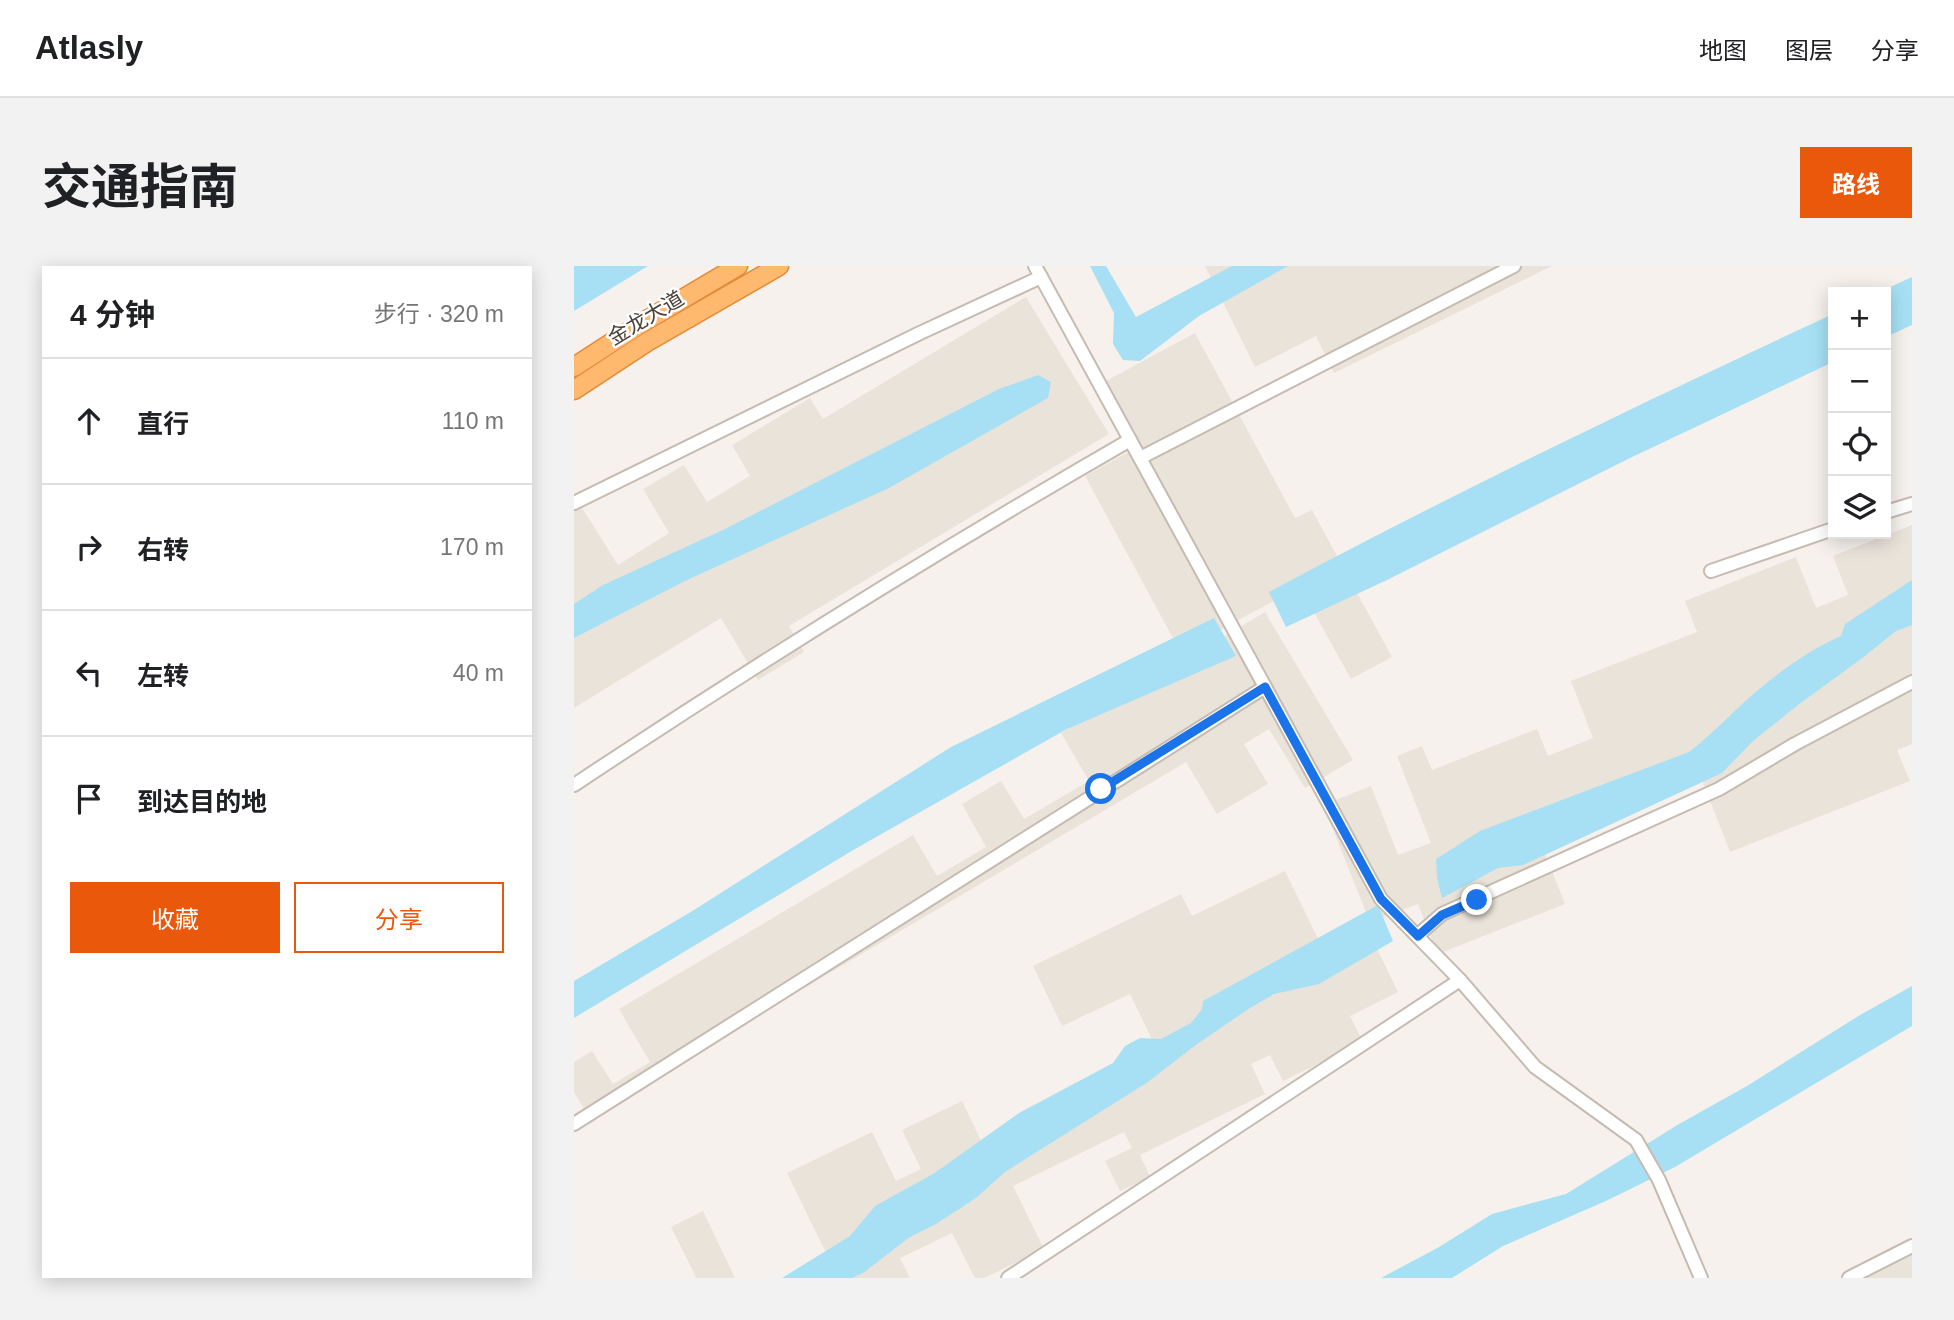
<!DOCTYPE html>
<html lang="zh">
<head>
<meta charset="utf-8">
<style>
  body { margin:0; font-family:Helvetica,"Noto Sans SC",sans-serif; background:#f2f2f2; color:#202124 }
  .controls { position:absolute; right:21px; top:21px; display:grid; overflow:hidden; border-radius:0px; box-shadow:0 4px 18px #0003 }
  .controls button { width:63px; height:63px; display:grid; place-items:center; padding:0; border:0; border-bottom:2px solid #e0e0e0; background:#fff; color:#202124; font:35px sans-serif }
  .stop { position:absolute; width:21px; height:21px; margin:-16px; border:5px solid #1a73e8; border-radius:50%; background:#fff }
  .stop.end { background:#1a73e8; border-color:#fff; box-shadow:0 2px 7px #0008 }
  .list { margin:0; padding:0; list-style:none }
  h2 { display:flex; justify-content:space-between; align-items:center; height:91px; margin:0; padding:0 28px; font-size:30px }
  h2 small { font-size:23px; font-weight:400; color:#757577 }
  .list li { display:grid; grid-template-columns:46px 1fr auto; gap:21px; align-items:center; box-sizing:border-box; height:126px; padding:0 28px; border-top:2px solid #e0e0e0 }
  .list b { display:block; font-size:26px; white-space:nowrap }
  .list em { font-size:23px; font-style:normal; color:#757577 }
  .actions { display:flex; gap:14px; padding:21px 28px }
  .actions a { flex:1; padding:16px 0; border:2px solid #ea580c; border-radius:0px; text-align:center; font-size:24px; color:#ea580c }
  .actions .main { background:#ea580c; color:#fff }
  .icon { flex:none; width:38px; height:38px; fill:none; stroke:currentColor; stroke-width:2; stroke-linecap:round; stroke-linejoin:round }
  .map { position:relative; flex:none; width:1338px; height:1012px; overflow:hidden; border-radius:0px }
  header { display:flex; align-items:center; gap:42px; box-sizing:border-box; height:98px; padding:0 35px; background:#fff; border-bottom:2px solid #e0e0e0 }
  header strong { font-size:33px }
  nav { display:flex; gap:38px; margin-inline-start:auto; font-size:24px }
  .intro { display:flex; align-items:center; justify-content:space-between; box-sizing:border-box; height:168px; padding:0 42px }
  h1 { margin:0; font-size:49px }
  .button { padding:18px 32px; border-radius:0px; background:#ea580c; color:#fff; font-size:24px; font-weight:700 }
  main { display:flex; gap:42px; padding:0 42px }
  aside { flex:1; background:#fff; border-radius:0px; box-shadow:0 4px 18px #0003 }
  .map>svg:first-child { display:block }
</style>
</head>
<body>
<header>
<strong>Atlasly</strong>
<nav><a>地图</a><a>图层</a><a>分享</a></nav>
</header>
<div class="intro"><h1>交通指南</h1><a class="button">路线</a></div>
<main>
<aside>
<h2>4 分钟<small>步行 · 320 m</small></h2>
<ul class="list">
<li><svg class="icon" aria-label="ahead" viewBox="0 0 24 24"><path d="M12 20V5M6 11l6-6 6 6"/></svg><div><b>直行</b></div><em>110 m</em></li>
<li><svg class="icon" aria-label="right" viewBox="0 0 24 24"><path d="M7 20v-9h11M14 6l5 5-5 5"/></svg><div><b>右转</b></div><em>170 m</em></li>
<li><svg class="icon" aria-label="left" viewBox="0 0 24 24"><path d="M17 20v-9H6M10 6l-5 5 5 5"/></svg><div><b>左转</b></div><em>40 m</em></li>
<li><svg class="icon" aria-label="arrive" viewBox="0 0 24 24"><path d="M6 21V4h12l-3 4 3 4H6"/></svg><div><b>到达目的地</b></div></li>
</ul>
<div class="actions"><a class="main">收藏</a><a>分享</a></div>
</aside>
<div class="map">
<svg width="1338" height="1012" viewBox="0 0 1338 1012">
  <rect width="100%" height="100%" fill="#f6f1ec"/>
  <g fill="#eae3da">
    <path d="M 631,0 L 978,0 L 760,107 L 742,70 L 681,101 Z"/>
    <path d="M 452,31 L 535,168 L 215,360 L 230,386 L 184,414 L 147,352 L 0,442 L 0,229 L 44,299 L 95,267 L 69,223 L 110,199 L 133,236 L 176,210 L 158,179 L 236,132 L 249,153 Z"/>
    <path d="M 621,67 L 721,252 L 738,244 L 818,391 L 777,413 L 726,321 L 606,385 L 511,210 L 567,179 L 532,115 Z"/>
    <path d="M 1338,259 L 1338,478 L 1323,484 L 1336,515 L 1156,586 L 1126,509 L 965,573 L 991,638 L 864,688 L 844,638 L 796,656 L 749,539 L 797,520 L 824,589 L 857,577 L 823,490 L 848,480 L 858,504 L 963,463 L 974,490 L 1019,472 L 997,415 L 1123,366 L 1111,335 L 1222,291 L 1242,342 L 1274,329 L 1259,290 Z"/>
    <path d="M 691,346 L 779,494 L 731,522 L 695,463 L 670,478 L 694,518 L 643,548 L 612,496 L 14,850 L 0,826 L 0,796 L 18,785 L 39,818 L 76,796 L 45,743 L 339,569 L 363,610 L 412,581 L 388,538 L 427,515 L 450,553 L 515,515 L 487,467 Z"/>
    <path d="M 711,605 L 752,689 L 796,668 L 824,726 L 776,750 L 789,776 L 709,815 L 696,789 L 677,798 L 691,828 L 566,889 L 576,911 L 546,925 L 531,895 L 558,882 L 550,866 L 439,920 L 470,983 L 410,1012 L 401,1012 L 378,967 L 326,992 L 336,1012 L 231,1012 L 258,999 L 213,907 L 298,866 L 322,915 L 347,903 L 328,864 L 388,835 L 409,879 L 587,792 L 556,728 L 488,760 L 459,700 L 607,628 L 618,650 Z"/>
    <path d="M 129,945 L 161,1012 L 120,1012 L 122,1011 L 97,961 Z"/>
    <path d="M 1338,976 L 1338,1012 L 1270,1012 Z"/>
  </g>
  <g fill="#a7e0f4">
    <path d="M 0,0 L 74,0 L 0,45 Z"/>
    <path d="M 516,0 L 532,0 L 562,51 L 658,0 L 714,0 L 625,50 L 566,95 L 549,94 L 539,78 L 540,47 Z"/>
    <path d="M 1338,11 L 1338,59 L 1312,71 L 1312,26 L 1305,26 Z"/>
    <path d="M 1259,48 L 1259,96 L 1054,193 L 813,314 L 712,361 L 695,326 C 880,227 1069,136 1259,48 Z"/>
    <path d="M 464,109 L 477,116 L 474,132 L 315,222 L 113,314 L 0,372 L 0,338 L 29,319 L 151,263 L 425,123 Z"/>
    <path d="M 1338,314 L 1338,359 L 1322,365 L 1291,390 L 1224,439 L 1179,475 L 1148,507 L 949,599 L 924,602 L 868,632 L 863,612 L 862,593 L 906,565 L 1115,486 C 1140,467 1160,444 1184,424 C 1209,403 1237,383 1267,370 L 1271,358 Z"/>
    <path d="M 640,352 L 662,390 L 493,463 L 281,583 L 0,752 L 0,715 L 120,644 L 377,481 Z"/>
    <path d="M 804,639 L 819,675 L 745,718 L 700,728 L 676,742 L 619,781 L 574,816 L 431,906 L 402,932 L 362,958 L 336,971 L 289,1007 L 278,1012 L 208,1012 L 276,970 L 301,940 L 359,908 L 445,847 L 539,797 L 551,780 L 566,772 L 587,773 L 617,757 L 628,743 L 629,735 Z"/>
    <path d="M 1338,720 L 1338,760 L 1101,901 L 1034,934 L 929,980 L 878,1012 L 807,1012 L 865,981 L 918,948 L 992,928 L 1105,858 L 1173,820 L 1286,749 Z"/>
  </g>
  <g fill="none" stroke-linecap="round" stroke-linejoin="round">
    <g stroke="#c6bbb0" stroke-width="16">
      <g id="minor">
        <path d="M 461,0 L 807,633 L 886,714 L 961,801 L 1062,874 L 1085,914 L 1127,1012"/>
        <path d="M 566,192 L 940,0"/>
        <path d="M 0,237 L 346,67 L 467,11"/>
        <path d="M 1312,246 L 1338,238"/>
        <path d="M 1137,305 L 1259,263"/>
        <path d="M 0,519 C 182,398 367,283 556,174"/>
        <path d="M 843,670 L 868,648 L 1145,523 L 1221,478 L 1338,416"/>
        <path d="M 0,858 L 691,421"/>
        <path d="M 434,1012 L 886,714"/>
        <path d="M 1275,1012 L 1338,980"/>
      </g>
    </g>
    <g stroke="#e48a38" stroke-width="21">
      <g id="highway">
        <path d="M 0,101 L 68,57 L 164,0"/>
        <path d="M 0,124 L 73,76 L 205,0"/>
      </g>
    </g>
    <use href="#minor" stroke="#fff" stroke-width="12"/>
    <use href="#highway" stroke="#ffb96e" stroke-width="18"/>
  </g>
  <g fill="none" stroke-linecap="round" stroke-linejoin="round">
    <path stroke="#1a73e8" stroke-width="9" d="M 527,523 L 691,421 L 807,633 L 844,670 L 868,649 L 903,634"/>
  </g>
  <g text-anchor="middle" stroke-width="5" stroke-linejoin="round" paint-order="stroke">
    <g font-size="21" fill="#4b4139" stroke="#fff">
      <text transform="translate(72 52) rotate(-31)" y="7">金龙大道</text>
    </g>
  </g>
</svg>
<div class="controls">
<button>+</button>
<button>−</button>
<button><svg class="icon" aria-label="locate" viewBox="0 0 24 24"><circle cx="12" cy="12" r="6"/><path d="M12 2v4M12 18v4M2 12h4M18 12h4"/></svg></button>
<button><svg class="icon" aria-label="layers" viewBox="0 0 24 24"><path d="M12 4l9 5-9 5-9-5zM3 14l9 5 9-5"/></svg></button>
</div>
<div class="stop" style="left:527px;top:523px"></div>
<div class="stop end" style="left:903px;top:634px"></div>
</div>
</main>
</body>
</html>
